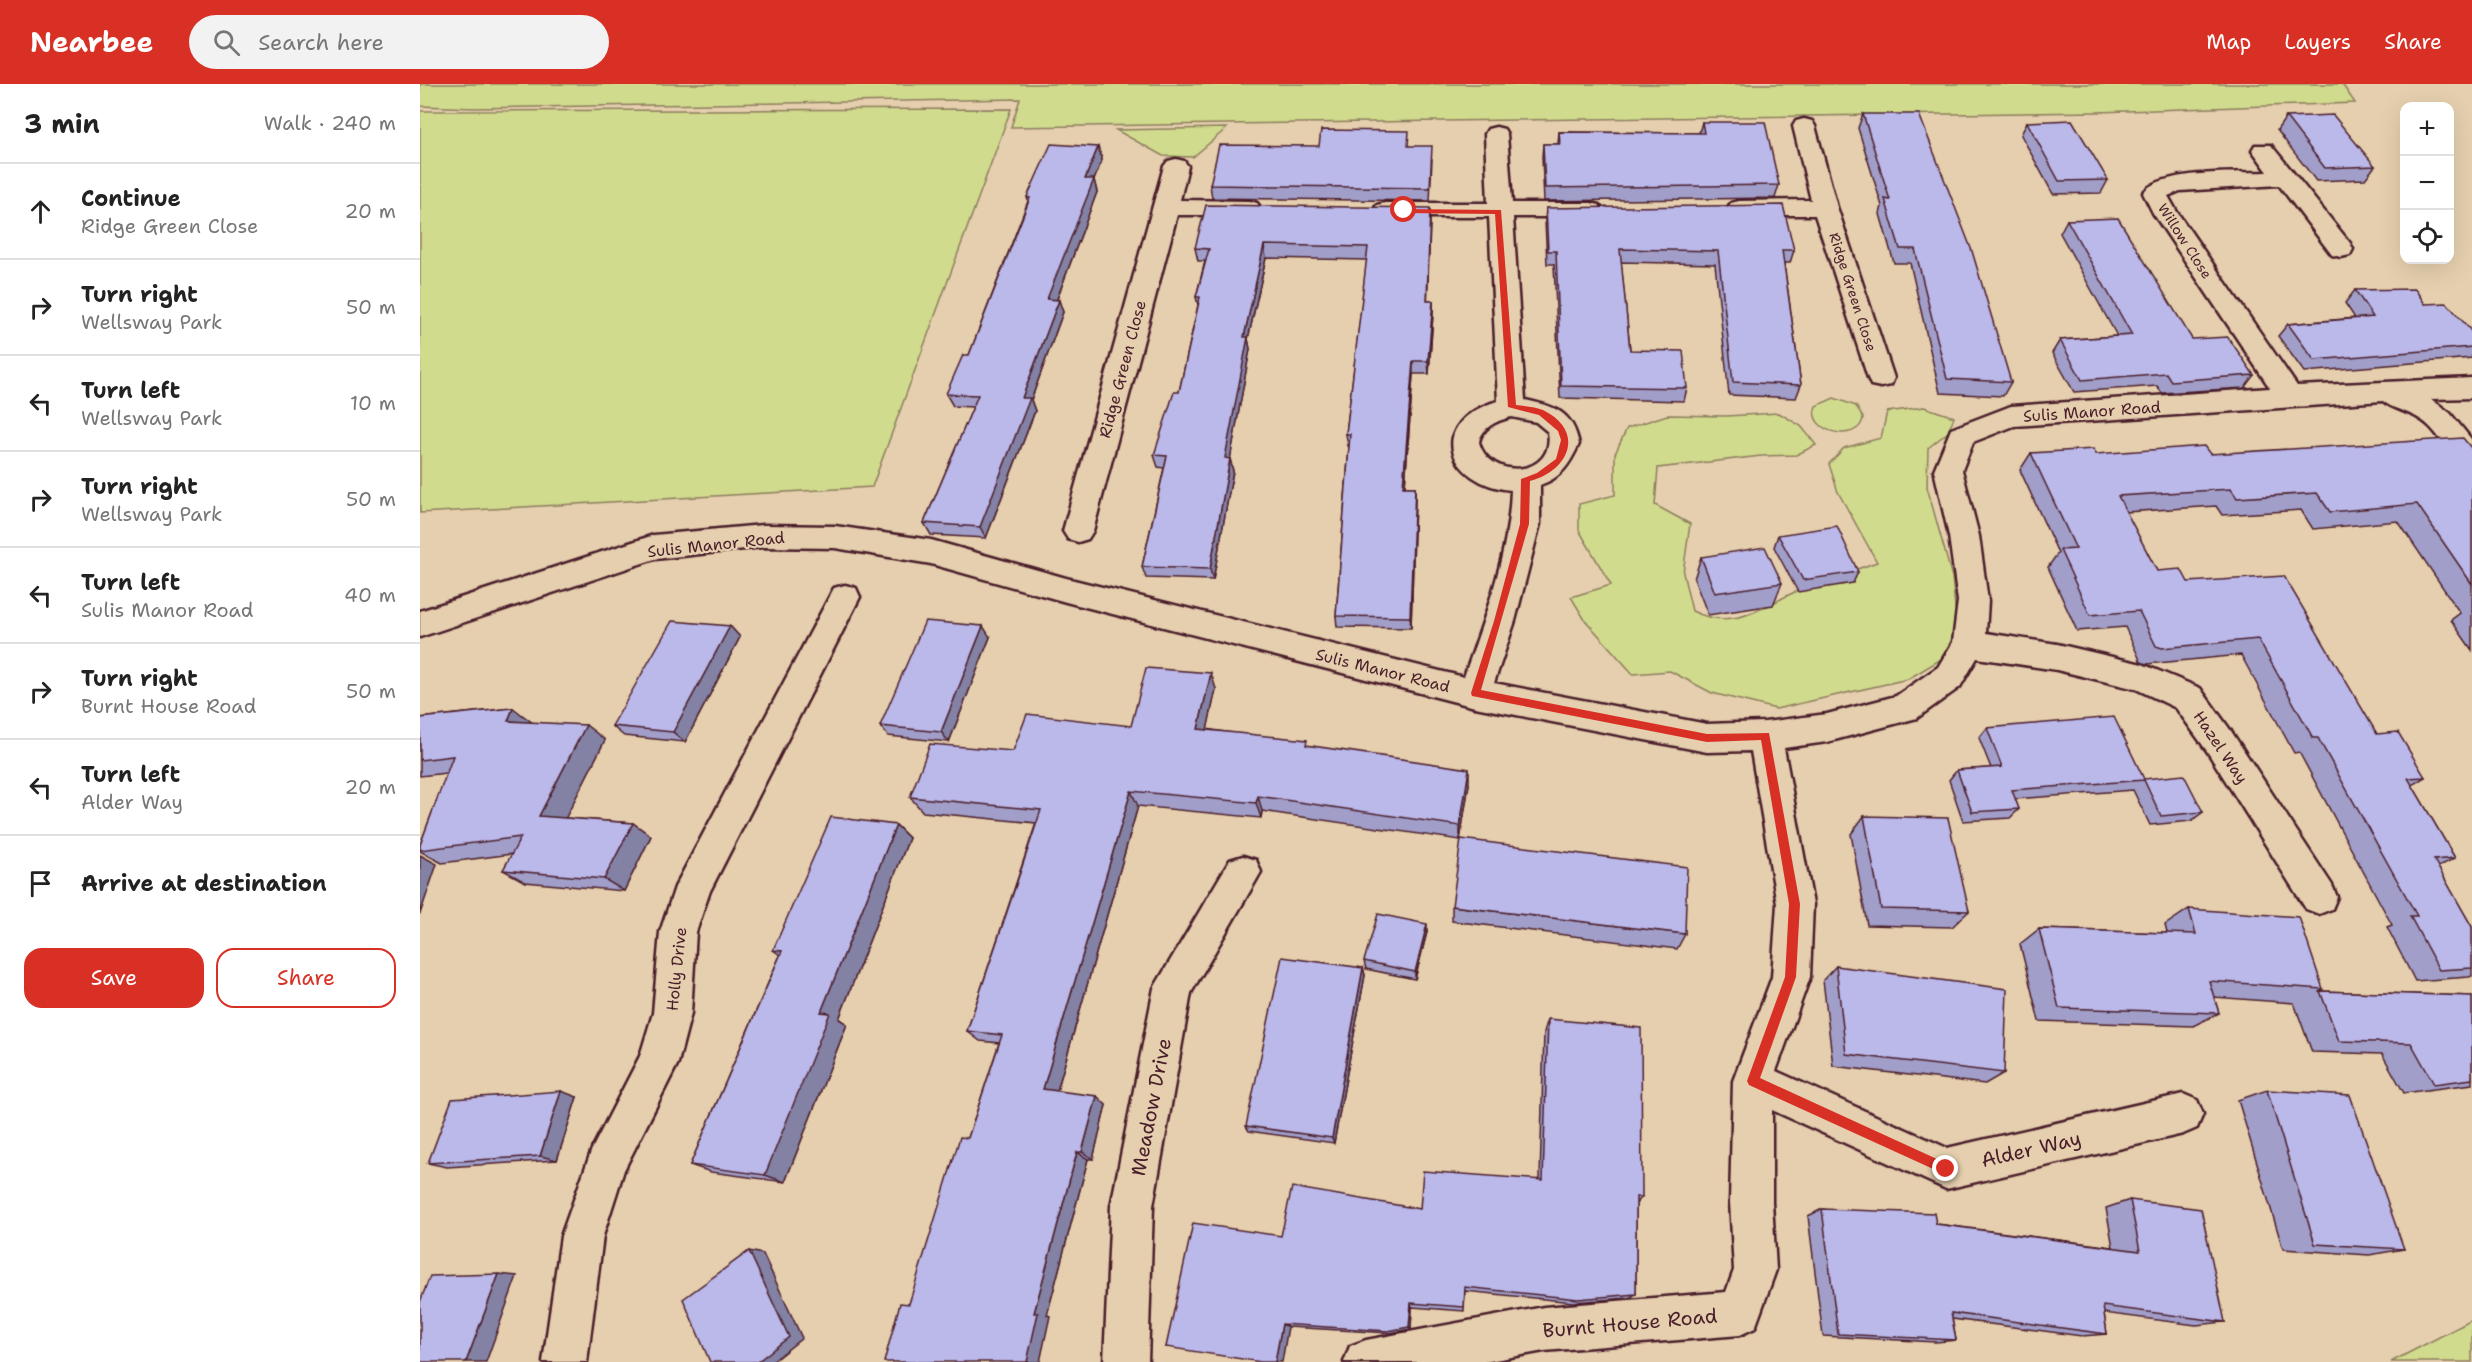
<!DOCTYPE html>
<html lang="en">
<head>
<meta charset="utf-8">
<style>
  body { margin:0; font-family:"Shantell Sans",sans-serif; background:#f2f2f2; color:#222 }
  .controls { position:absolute; right:18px; top:18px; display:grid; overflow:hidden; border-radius:12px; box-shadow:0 6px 24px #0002 }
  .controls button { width:54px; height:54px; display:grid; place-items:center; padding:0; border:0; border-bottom:2px solid #e0e0e0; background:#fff; color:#222; font:30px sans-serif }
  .stop { position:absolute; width:18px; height:18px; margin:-14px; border:4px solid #d93025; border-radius:50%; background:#fff }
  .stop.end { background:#d93025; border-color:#fff; box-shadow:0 2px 6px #0008 }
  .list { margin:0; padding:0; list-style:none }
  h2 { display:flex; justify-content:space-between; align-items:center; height:78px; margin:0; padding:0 24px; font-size:26px }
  h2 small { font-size:20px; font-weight:400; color:#767676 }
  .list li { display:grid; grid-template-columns:39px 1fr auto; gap:18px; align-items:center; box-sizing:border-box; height:96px; padding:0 24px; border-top:2px solid #e0e0e0 }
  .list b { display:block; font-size:22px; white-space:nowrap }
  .list p { margin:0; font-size:20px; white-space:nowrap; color:#767676 }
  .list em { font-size:20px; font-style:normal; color:#767676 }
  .actions { display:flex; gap:12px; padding:18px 24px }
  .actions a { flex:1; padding:14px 0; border:2px solid #d93025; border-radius:18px; text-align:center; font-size:21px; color:#d93025 }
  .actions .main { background:#d93025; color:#fff }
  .icon { flex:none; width:33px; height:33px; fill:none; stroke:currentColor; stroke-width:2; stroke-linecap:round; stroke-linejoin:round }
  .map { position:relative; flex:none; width:2052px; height:1278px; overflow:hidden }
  header { display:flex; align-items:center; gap:36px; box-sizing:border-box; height:84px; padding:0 30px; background:#d93025; color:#fff }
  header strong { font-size:28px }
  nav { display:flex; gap:33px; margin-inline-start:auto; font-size:21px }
  .search { width:420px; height:54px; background:#f2f2f2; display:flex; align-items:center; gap:15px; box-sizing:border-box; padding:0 21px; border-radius:33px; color:#767676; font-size:22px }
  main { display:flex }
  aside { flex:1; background:#fff }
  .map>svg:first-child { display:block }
</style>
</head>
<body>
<header>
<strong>Nearbee</strong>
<div class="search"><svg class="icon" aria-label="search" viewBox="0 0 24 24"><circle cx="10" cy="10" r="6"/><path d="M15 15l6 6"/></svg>Search here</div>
<nav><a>Map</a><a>Layers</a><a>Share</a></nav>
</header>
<main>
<aside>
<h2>3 min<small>Walk · 240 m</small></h2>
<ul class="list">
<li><svg class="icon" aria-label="ahead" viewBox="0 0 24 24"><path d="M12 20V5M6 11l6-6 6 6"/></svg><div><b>Continue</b><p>Ridge Green Close</p></div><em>20 m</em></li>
<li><svg class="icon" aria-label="right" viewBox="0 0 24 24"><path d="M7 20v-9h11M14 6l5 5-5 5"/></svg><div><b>Turn right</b><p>Wellsway Park</p></div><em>50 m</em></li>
<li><svg class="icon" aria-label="left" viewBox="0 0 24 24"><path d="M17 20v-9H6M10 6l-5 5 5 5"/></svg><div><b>Turn left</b><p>Wellsway Park</p></div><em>10 m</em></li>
<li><svg class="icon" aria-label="right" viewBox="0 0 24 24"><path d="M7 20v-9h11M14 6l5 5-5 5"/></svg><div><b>Turn right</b><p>Wellsway Park</p></div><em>50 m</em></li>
<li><svg class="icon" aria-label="left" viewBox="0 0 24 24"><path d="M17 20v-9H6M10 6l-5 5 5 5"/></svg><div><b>Turn left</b><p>Sulis Manor Road</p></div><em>40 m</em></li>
<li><svg class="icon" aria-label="right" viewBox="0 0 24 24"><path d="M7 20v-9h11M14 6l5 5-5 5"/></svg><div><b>Turn right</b><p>Burnt House Road</p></div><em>50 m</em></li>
<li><svg class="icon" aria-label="left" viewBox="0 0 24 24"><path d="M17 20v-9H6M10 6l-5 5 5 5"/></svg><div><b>Turn left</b><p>Alder Way</p></div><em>20 m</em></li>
<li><svg class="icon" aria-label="arrive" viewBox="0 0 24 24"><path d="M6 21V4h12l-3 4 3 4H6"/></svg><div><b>Arrive at destination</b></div></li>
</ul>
<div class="actions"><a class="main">Save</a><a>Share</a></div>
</aside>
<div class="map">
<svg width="2052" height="1278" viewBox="0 0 2052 1278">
  <rect width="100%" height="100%" fill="#e5cfae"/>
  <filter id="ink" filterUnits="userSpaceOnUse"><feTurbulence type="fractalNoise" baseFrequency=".0167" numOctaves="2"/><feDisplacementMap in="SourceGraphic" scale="12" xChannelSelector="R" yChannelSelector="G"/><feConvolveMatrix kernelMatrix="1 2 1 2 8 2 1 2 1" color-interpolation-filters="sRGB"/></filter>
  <g filter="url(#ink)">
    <g fill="#d0db8e" stroke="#8d7d5c" stroke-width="1.5">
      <path d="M 0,0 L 1922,0 L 1935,19 L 1678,28 L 591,43 L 600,15 L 55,24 L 0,22 Z"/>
      <path d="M 591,25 L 452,403 L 0,429 L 0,27 Z"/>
      <path d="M 807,44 L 773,73 L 743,72 L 696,46 Z"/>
      <path d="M 1414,314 L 1436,322 L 1443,334 C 1439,361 1385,348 1396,322 Z"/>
      <path d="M 1504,323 L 1534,333 L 1528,348 L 1508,364 L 1507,403 L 1532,493 L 1537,544 L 1523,574 L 1488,595 L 1356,625 L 1292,609 L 1250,587 L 1213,590 L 1165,536 L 1151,513 L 1191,501 L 1159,446 L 1159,420 L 1195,411 L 1195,370 L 1207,344 L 1247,331 L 1306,332 L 1359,329 L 1381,342 L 1396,361 L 1376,371 L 1341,372 L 1238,384 L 1235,421 L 1270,440 L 1263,489 L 1272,527 C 1318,549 1346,519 1386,503 C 1409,494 1433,487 1457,478 L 1418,408 L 1409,380 L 1424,364 L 1461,354 L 1467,328 Z"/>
      <path d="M 2052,1236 L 2052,1278 L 1971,1278 Z"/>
    </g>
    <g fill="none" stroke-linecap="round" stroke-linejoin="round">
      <g stroke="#4a1f2b" stroke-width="5">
        <g id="street">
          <path d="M 1384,35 L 1392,37 L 1395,42 L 1417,123 L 1474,294 L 1471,301 L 1461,303 L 1451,301 L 1448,294 L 1395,131 L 1319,131 L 1311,129 L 1307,124 L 1311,119 L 1319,117 L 1391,116 L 1373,42 L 1376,37 Z"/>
          <path d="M 1076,43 L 1084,45 L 1087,50 L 1092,119 L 1171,119 L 1179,121 L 1183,126 L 1179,131 L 1171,133 L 1093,133 L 1105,316 C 1136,323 1152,327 1159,360 C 1150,380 1141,394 1120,401 L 1120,440 L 1095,537 L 1074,599 L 1287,640 L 1345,638 L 1407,630 L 1476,612 L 1518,583 L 1533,558 L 1538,517 L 1529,452 L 1514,386 L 1531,345 L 1591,322 L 1850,304 L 1733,129 L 1723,109 C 1739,85 1820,89 1848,88 L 1832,66 L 1835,61 L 1851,61 L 1930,159 L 1933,165 L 1930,171 L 1921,173 L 1912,171 L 1859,101 L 1760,107 L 1748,112 L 1757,128 L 1877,302 L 2052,294 L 2052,314 L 2011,315 L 2030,329 L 2052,356 L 2052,386 C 2033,381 2024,356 2009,342 C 1994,327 1974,327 1963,317 L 1594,342 L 1553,358 L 1542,386 L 1559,452 L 1568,517 L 1566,549 L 1637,560 L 1722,580 L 1780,604 L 1811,647 L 1912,801 L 1917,813 L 1912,825 L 1899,830 L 1886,825 L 1787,667 L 1756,624 L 1716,605 L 1637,586 L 1557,574 L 1540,603 L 1497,634 L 1407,658 L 1364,664 L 1393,820 L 1390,893 L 1356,987 L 1527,1064 L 1763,1010 L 1777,1016 L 1783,1030 L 1777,1044 L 1763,1050 L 1526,1105 L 1352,1026 L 1352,1118 L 1356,1186 L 1335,1244 L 1320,1251 L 1124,1267 L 1064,1278 L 924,1278 L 930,1262 L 946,1256 L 1124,1223 L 1306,1208 L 1314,1186 L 1310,1118 L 1313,997 L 1352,893 L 1357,820 L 1331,667 L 1287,668 L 1055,623 L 646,518 L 511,480 L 415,464 L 343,463 L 235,475 L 0,553 L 0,527 L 234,451 L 343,441 L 415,442 L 511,456 L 646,494 L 1044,593 C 1065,533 1089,470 1091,406 C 1027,399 1005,338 1078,317 L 1069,133 L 965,133 L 957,131 L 953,126 L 957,121 L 965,119 L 1068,119 L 1065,50 L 1068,45 ZM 1092,333 L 1116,338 L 1128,348 C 1136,393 1069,397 1059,358 C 1062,343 1078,336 1092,333 Z"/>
          <path d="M 756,75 L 764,77 L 768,82 L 760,116 L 829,117 L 837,119 L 841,124 L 837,129 L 829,131 L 757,131 L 673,447 L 668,455 L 658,458 L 648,455 L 643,447 L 744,82 L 748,77 Z"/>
          <path d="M 425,501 L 436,504 L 440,513 L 290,807 L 276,848 L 271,929 L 258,979 L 204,1086 L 183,1152 L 167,1278 L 123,1278 L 141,1152 L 172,1065 L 220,972 L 233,929 L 240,848 L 255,803 L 414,504 Z"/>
          <path d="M 823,772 L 836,776 L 841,788 L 771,909 L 733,1122 L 728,1278 L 684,1278 L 691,1122 L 734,904 L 810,776 Z"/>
        </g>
      </g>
      <use href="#street" fill="#e5cfae" fill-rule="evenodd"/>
    </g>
    <g fill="#a19ec9" stroke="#4a1f2b" stroke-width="1.5">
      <path d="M 1443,30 L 1591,298 L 1583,312 L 1520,309 L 1490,179 L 1474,179 L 1460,130 L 1462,122 L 1438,44 Z"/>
      <path d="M 1866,33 L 1955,82 L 1945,95 L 1896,97 L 1857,46 Z"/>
      <path d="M 1282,38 L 1359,101 L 1355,114 L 1124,117 L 1122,73 L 1123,60 L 1138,60 L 1139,48 L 1279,49 Z"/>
      <path d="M 1607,38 L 1688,96 L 1681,109 L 1633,110 L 1601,51 Z"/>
      <path d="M 899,62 L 989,62 L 1012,75 L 1010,117 L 792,114 L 790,101 Z"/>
      <path d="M 678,63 L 682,76 L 674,96 L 677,108 L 637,215 L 643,228 L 611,316 L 615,327 L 566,454 L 511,451 L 504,439 L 553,323 L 533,322 L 526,310 L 549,271 L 608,117 L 607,113 Z"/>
      <path d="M 1126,124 L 1374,166 L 1370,179 L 1364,179 L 1381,301 L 1376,314 L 1309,311 L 1295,180 L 1201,178 L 1210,266 L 1267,304 L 1264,317 L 1140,314 L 1134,180 L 1127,180 L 1125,137 Z"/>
      <path d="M 1010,136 L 1007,217 L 1013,217 L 1013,229 L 1009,290 L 993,290 L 985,403 L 995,403 L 995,415 L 991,544 L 917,543 L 916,532 L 929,362 L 928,362 L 926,350 L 947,176 L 846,174 L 828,255 L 830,265 L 810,375 L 813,387 L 793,496 L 726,494 L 722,483 L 744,384 L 738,383 L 734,371 L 759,308 L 778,221 L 776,213 L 785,177 L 778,177 L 775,164 Z"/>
      <path d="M 1647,136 L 1772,255 L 1834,291 L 1824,304 L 1742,309 L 1737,302 L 1654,308 L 1632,269 L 1640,256 L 1697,252 L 1640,149 Z"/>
      <path d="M 1935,206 L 2005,220 L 2052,248 L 2052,274 L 1884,288 L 1858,252 L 1868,240 L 1935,234 L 1925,219 Z"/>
      <path d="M 2052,365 L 2052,566 L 2031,536 L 2040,529 L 1978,437 L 1893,445 L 1881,426 L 1802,431 L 1796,422 L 1706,428 L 1737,487 L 1768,498 L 1957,650 L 2005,693 L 1992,701 L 2035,774 L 2018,783 L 2052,843 L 2052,892 L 2049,893 L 1995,897 L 1967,843 L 1972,841 L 1879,668 L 1874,669 L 1821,571 L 1727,580 L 1721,578 L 1705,543 L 1657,547 L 1628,483 L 1638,469 L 1600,386 L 1611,369 L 1676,370 L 1790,370 Z"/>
      <path d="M 1358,451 L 1438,488 L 1433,499 L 1378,508 L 1354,463 Z"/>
      <path d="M 1281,473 L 1362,499 L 1353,521 L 1288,531 L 1274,495 Z"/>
      <path d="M 310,542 L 320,553 L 265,658 L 204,652 L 192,642 Z"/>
      <path d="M 570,553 L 529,658 L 468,652 L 460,642 Z"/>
      <path d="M 796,605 L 787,645 L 888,662 L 1049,700 L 1040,756 L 842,727 L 841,734 L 718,722 L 637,1007 L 686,1021 L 673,1075 L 668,1075 L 627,1231 L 630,1232 L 489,1220 L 548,1054 L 579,959 L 560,957 L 547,947 L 616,739 L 503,728 L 490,713 L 593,667 L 711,642 Z"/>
      <path d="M 93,624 L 112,639 L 185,656 L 145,734 L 213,739 L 231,752 L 204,807 L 105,798 L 83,786 L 92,770 L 22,779 L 0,767 L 0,761 L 27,689 L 0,692 L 0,634 Z"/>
      <path d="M 1567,644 L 1724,695 L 1783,728 L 1771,737 L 1730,741 L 1713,706 L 1595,715 L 1599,725 L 1590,734 L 1543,737 L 1529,696 L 1537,686 L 1571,684 L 1559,654 Z"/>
      <path d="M 1444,732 L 1549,827 L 1532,843 L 1447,841 L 1431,750 Z"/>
      <path d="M 476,741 L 489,754 L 419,935 L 427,940 L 365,1098 L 291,1088 L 270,1081 L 360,871 L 353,866 Z"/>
      <path d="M 1032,822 L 1265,850 L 1257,865 L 1032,837 Z"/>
      <path d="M 1769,825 L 1903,905 L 1900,907 L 2052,912 L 2052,1000 L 1984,1009 L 1962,970 L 1892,968 L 1874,919 L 1794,913 L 1799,929 L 1773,942 L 1619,937 L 1600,860 L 1619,845 L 1747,849 L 1745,841 Z"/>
      <path d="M 1007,848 L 995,895 L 946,885 L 944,877 Z"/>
      <path d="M 1416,882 L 1584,989 L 1565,1000 L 1413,982 L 1403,896 Z"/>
      <path d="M 943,884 L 945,891 L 914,1059 L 829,1047 L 826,1042 Z"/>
      <path d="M 1128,935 L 1222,1113 L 1216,1120 L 1216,1210 L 1209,1214 L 1153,1218 L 1045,1207 L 1044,1227 L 992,1223 L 991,1245 L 970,1249 L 868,1243 L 746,1263 L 861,1152 L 1000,1125 L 1120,1095 L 1124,948 Z"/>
      <path d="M 1847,1006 L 1984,1165 L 1949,1171 L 1863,1165 L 1818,1016 Z"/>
      <path d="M 157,1013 L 137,1076 L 27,1083 L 8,1079 Z"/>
      <path d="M 1710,1116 L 1805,1238 L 1776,1241 L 1684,1229 L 1687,1250 L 1662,1252 L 1532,1235 L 1536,1256 L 1516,1258 L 1403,1252 L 1388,1132 L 1402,1125 L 1693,1163 L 1686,1124 Z"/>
    </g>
    <g fill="#8381a4" stroke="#4a1f2b" stroke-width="1.5">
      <path d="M 678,63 L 682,76 L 674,96 L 677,108 L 632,228 L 627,215 L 665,95 Z"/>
      <path d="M 1010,124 L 1010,136 L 1007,229 L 1007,217 Z"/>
      <path d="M 844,161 L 846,174 L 828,255 L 830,265 L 808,387 L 805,374 L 824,253 Z"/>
      <path d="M 639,216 L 643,228 L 611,316 L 615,327 L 566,454 L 560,443 L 602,314 Z"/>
      <path d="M 1013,217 L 1013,229 L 1009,290 L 1008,277 Z"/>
      <path d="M 993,277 L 993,290 L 984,415 L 983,403 Z"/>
      <path d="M 810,375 L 813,387 L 793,496 L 790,485 Z"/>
      <path d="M 995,403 L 995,415 L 991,544 L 990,533 Z"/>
      <path d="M 310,542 L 320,553 L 265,658 L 253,648 Z"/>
      <path d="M 563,542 L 570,553 L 529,658 L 521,648 Z"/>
      <path d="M 791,589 L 796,605 L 784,660 L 778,645 Z"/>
      <path d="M 93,624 L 113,639 L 88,637 Z"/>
      <path d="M 166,641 L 185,656 L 140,745 L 119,732 Z"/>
      <path d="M 1049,685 L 1049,700 L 1040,756 L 1040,742 Z"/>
      <path d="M 711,707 L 718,722 L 635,1014 L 623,1005 Z"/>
      <path d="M 838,712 L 842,727 L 841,734 L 836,719 Z"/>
      <path d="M 213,739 L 231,752 L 204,807 L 184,795 Z"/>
      <path d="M 476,741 L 489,754 L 419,935 L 427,940 L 365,1098 L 345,1091 L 401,928 Z"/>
      <path d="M 0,771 L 17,780 L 0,830 Z"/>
      <path d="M 1007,840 L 1007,848 L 995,895 L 995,888 Z"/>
      <path d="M 943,884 L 945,891 L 914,1059 L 912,1054 Z"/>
      <path d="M 141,1007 L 157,1013 L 137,1076 L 120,1072 Z"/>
      <path d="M 677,1012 L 686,1021 L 673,1075 L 662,1068 Z"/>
      <path d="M 657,1068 L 668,1075 L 627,1231 L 630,1232 L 620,1278 L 607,1278 L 614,1229 Z"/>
      <path d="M 329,1167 L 343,1170 L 382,1254 L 352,1278 L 337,1278 Z"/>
      <path d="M 79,1190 L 97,1192 L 66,1278 L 46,1278 Z"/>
      <path d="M 991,1219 L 992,1223 L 991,1245 L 989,1243 Z"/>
      <path d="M 862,1240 L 868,1243 L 862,1278 L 855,1278 Z"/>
    </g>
    <g fill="#bbb8ea" stroke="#4a1f2b" stroke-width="1.5">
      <path d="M 1443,30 L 1499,30 L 1552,167 L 1591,298 L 1527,295 L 1495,165 L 1480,165 L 1465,115 L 1470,116 Z"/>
      <path d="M 1913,31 L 1955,82 L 1905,84 L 1866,33 Z"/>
      <path d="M 1652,36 L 1688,96 L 1639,97 L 1607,38 Z"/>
      <path d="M 1282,38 L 1345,38 L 1359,101 L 1125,104 L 1123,60 L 1140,60 L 1139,48 L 1284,49 Z"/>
      <path d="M 901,46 L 989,47 L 988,62 L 1012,62 L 1010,104 L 790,101 L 799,61 L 899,62 Z"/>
      <path d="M 631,60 L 678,63 L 665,95 L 674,95 L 627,215 L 639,216 L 602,314 L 610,314 L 560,443 L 504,439 L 558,311 L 526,310 L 543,271 L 549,271 L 610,114 L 607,113 Z"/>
      <path d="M 786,121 L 1010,124 L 1007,217 L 1013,217 L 1008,277 L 993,277 L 983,403 L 995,403 L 990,533 L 916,532 L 930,350 L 926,350 L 948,163 L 844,161 L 824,253 L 828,253 L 805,374 L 810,375 L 790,485 L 722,483 L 747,372 L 734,371 L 754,308 L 759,308 L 780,213 L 776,213 L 789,165 L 775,164 Z"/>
      <path d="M 1363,121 L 1374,166 L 1362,166 L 1381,301 L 1313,298 L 1298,167 L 1200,165 L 1210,266 L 1263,267 L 1267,304 L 1141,302 L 1136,167 L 1128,167 L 1126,124 Z"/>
      <path d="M 1698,134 L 1772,255 L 1808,253 L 1834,291 L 1751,297 L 1746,289 L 1662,296 L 1640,256 L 1712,251 L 1647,136 Z"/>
      <path d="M 1995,205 L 2005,220 L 2027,219 L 2052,248 L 2052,263 L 1894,276 L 1868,240 L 1953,233 L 1935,206 Z"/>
      <path d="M 2043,354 L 2052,365 L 2052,500 L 1997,420 L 1910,428 L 1897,409 L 1817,414 L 1811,405 L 1698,412 L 1737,487 L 1761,485 L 1768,498 L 1864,492 L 1957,650 L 1978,648 L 2005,693 L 1988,694 L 2035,774 L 2014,776 L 2052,843 L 2052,884 L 2019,886 L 1990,832 L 1997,832 L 1898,654 L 1893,654 L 1838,555 L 1742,564 L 1736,562 L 1719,527 L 1670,531 L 1640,466 L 1656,465 L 1611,369 L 1674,365 L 1676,370 L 1784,362 L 1790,370 Z"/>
      <path d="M 1417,442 L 1438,488 L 1383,496 L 1358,451 Z"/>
      <path d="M 1345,463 L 1362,499 L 1295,509 L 1281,473 Z"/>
      <path d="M 252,537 L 310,542 L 253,648 L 192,642 Z"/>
      <path d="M 505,537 L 563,542 L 521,648 L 460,642 Z"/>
      <path d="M 726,584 L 791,589 L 778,645 L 887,656 L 886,661 L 1049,685 L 1040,742 L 838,712 L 836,719 L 711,707 L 623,1005 L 677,1012 L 662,1068 L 657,1068 L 614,1229 L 618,1229 L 607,1278 L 464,1278 L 480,1219 L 489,1220 L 540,1053 L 548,1054 L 582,951 L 547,947 L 621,726 L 490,713 L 510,660 L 593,667 L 607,630 L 711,642 Z"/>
      <path d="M 93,624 L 88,637 L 166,641 L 119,732 L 213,739 L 184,795 L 83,786 L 101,753 L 0,766 L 0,761 L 33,672 L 0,676 L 0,634 Z"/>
      <path d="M 1694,633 L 1724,695 L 1764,691 L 1783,728 L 1741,732 L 1724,696 L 1592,706 L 1599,725 L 1552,728 L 1537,686 L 1582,683 L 1567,644 Z"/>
      <path d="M 1444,732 L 1528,734 L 1549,827 L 1461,825 Z"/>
      <path d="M 411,733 L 476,741 L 401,928 L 410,929 L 345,1091 L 270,1081 L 362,867 L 353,866 Z"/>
      <path d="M 1041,755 L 1267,783 L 1265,850 L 1032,822 Z"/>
      <path d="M 1769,825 L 1879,833 L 1903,905 L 1789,897 L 1799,929 L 1639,924 L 1619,845 L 1776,850 Z"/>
      <path d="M 958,830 L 1007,840 L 995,888 L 944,877 Z"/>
      <path d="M 862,873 L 943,884 L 912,1054 L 826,1042 Z"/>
      <path d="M 1416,882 L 1587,905 L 1584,989 L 1426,970 Z"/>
      <path d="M 1900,907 L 2052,912 L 2052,995 L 2014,1000 L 1991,959 L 1919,957 Z"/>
      <path d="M 1128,935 L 1221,944 L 1222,1113 L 1216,1113 L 1216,1210 L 1158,1215 L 1045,1203 L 1044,1223 L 991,1219 L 989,1243 L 968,1247 L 862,1240 L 855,1278 L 841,1278 L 746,1263 L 773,1139 L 861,1152 L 872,1103 L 1000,1125 L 1003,1087 L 1123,1096 Z"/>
      <path d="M 1847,1006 L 1930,1011 L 1984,1165 L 1895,1160 Z"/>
      <path d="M 141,1007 L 120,1072 L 8,1079 L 32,1015 Z"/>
      <path d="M 1710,1116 L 1781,1125 L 1805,1238 L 1683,1222 L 1687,1250 L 1531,1229 L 1536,1256 L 1418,1250 L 1402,1125 L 1514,1129 L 1516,1140 L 1720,1167 Z"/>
      <path d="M 329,1167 L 369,1253 L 337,1278 L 290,1278 L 263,1215 Z"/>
      <path d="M 79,1190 L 46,1278 L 0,1278 L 0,1218 L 10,1192 Z"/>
    </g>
  </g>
  <path fill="#d93025" d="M 981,125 L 1081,126 L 1096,321 C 1104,322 1116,323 1123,326 C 1166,347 1149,387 1110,397 L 1109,440 L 1061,606 L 1287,650 L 1349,649 L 1380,820 L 1376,893 L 1340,994 L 1530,1081 L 1530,1089 L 1522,1089 L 1329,1001 L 1327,997 L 1365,893 L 1369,820 L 1341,656 L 1287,658 L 1052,612 L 1051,609 L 1074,537 L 1100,440 L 1101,395 L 1117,389 L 1136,375 L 1141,356 L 1138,347 L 1119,331 L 1088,323 L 1075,130 L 984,129 Z"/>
  <g text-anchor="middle" stroke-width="4.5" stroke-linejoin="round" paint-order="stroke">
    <g font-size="14" fill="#4a1f2b" stroke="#e5cfae">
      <text transform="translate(1765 157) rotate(57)" y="5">Willow Close</text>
      <text transform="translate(1433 208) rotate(72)" y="5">Ridge Green Close</text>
    </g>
    <g font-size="16" fill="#4a1f2b" stroke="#e5cfae">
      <text transform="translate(702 285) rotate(-75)" y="6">Ridge Green Close</text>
      <text transform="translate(1672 327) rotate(-4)" y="6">Sulis Manor Road</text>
      <text transform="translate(296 460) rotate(-6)" y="6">Sulis Manor Road</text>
      <text transform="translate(963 586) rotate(14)" y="6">Sulis Manor Road</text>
      <text transform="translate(1801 663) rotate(56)" y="6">Hazel Way</text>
      <text transform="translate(256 885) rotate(-84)" y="6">Holly Drive</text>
    </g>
    <g font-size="20" fill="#4a1f2b" stroke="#e5cfae">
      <text transform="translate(731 1023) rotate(-79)" y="7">Meadow Drive</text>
      <text transform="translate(1611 1065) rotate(-13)" y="7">Alder Way</text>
      <text transform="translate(1210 1239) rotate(-5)" y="7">Burnt House Road</text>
    </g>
  </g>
</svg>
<div class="controls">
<button>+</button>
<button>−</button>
<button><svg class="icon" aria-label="locate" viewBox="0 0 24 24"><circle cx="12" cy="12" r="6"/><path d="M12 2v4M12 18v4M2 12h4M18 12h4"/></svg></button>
</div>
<div class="stop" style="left:984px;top:126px"></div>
<div class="stop end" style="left:1526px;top:1085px"></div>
</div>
</main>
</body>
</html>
